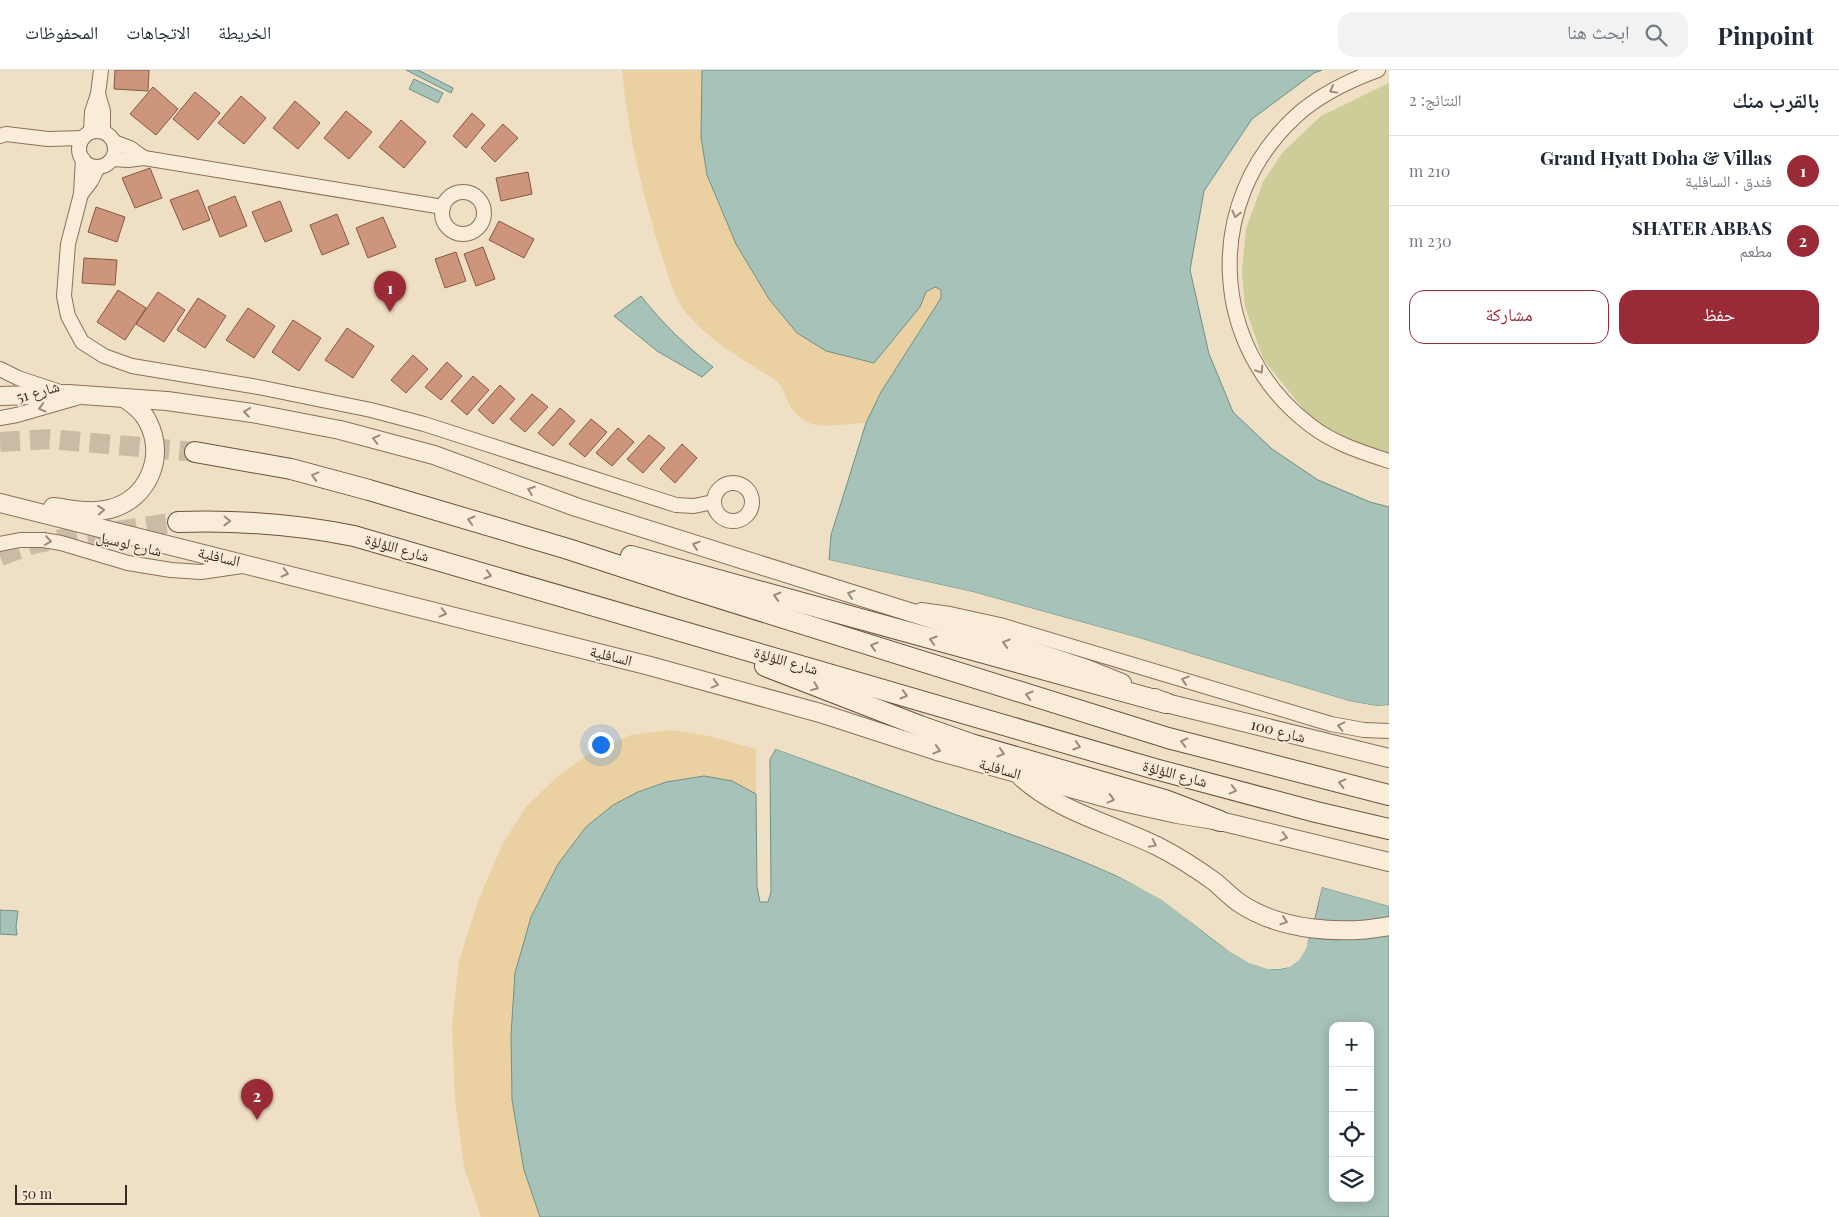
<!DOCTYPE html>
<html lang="ar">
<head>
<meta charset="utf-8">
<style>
  body { margin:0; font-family:"Playfair Display","Noto Naskh Arabic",serif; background:#f2f2f3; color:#1f2937; direction:rtl }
  .controls { position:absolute; right:15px; bottom:15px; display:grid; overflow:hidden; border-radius:10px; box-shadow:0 2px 12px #0003 }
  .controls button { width:45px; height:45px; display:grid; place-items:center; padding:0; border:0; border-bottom:1px solid #e0e1e3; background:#fff; color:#1f2937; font:25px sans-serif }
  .scale { position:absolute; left:15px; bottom:12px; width:112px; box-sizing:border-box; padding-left:5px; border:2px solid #3a2a1f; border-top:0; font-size:14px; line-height:18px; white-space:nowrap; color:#3a2a1f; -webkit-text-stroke:4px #f6e9d5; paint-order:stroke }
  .you { position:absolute; left:600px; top:674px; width:18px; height:18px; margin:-12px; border:4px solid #fff; border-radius:50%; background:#1a73e8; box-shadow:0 0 0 8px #1a73e833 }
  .badge { display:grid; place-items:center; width:32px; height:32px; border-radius:50%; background:#9a2a35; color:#fff; font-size:16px; font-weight:700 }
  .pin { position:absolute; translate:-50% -41px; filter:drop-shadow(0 1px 2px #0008) }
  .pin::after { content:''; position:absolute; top:26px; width:18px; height:15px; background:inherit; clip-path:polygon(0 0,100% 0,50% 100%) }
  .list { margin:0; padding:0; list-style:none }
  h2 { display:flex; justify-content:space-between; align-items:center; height:65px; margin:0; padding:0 20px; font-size:21px }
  h2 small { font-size:16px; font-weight:400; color:#747a83 }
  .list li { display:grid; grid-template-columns:32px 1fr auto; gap:15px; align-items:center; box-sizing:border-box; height:70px; padding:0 20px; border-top:1px solid #e0e1e3 }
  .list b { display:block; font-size:19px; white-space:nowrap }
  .list p { margin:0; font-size:16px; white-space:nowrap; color:#747a83 }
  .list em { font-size:16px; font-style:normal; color:#747a83 }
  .actions { display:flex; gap:10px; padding:15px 20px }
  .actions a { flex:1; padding:11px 0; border:1px solid #9a2a35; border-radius:15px; text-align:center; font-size:18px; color:#9a2a35 }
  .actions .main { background:#9a2a35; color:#fff }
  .icon { flex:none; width:28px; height:28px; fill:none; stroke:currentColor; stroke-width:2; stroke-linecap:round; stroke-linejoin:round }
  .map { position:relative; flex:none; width:1389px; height:1147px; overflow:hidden; direction:ltr }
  header { display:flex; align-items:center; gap:30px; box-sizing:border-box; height:70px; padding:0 25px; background:#fff; border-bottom:1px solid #e0e1e3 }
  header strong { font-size:24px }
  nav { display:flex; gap:28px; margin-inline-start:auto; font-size:18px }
  .search { width:350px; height:45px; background:#f2f2f3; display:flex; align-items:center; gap:12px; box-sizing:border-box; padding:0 18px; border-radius:15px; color:#747a83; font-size:19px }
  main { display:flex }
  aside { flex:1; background:#fff }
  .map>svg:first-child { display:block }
</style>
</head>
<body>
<header>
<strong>Pinpoint</strong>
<div class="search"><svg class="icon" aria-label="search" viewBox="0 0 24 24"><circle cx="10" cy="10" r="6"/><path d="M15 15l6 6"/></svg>ابحث هنا</div>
<nav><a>الخريطة</a><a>الاتجاهات</a><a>المحفوظات</a></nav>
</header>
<main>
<aside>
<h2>بالقرب منك<small>النتائج: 2</small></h2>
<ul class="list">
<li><span class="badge">1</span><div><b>Grand Hyatt Doha &amp; Villas</b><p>فندق · السافلية</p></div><em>210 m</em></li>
<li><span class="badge">2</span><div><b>SHATER ABBAS</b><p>مطعم</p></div><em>230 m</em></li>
</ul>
<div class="actions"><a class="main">حفظ</a><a>مشاركة</a></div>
</aside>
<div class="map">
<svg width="1389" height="1147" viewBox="0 0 1389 1147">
  <rect width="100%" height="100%" fill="#efdfc5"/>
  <path fill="#cccd99" d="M 1389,13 L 1389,382 L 1359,374 L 1312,350 L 1263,289 L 1245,237 L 1242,201 L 1246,159 L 1263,112 L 1283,82 L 1321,46 Z"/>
  <g fill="#ebd1a2">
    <path d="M 622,0 L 702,0 L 701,67 L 707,105 L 736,174 L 769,229 L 920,237 L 926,222 L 935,217 L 941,220 L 941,228 L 881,322 L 866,353 C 837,352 811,367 790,336 C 786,328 782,314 775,310 C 744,290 712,273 687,244 C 674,229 669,208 663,189 C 643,128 628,64 622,0 Z"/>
    <path d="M 670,660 L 709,666 L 756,679 L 756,724 L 732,711 L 666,712 L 638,722 L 613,735 L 515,903 L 511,965 L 512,1030 L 524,1100 L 540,1147 L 481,1147 L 464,1097 L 455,1030 L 452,955 L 459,891 L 478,831 L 503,773 L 526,737 L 559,705 L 598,678 L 631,665 Z"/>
  </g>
  <g fill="#a7c2b8" stroke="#6d9185" fill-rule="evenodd">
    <path d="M 406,0 L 418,0 L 453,18 L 451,23 Z"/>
    <path d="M 702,0 L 1322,0 L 1314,3 L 1252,49 L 1204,121 L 1190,200 L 1209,284 L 1233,342 L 1272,379 L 1318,410 L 1370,432 L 1389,437 L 1389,635 L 1377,636 L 1349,631 L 1139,568 L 973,522 L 829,490 L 831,465 L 866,353 L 881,322 L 941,228 L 941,220 L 935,217 L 926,222 L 920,237 L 874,293 L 826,281 L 797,263 L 769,229 L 736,174 L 707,105 L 701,67 Z"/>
    <path d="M 414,9 L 443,23 L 438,33 L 409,19 Z"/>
    <path d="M 641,226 C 662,253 686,276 713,297 L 702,307 L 657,281 L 614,246 Z"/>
    <path d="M 776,679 C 845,704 913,730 982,754 C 1037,774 1092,792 1143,819 C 1150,823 1157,826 1163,830 C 1193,851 1243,903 1281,899 C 1310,896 1316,840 1322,817 L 1389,836 L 1389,1147 L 540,1147 L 524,1100 L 512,1030 L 511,965 L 515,903 L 531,847 L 558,794 L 586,757 L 613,735 L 638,722 L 666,712 L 704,706 L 732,711 L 756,724 L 757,817 L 760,832 L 768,832 L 771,822 L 770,689 ZM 1333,956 L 1370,956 L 1370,1128 L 1333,1128 Z"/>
    <path d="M 0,840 L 18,841 L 16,857 L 17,865 L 0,864 Z"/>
  </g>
  <g fill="#efdfc5">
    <path d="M 829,490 L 973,522 L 1139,568 L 1349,631 L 1377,636 L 1389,635 L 1389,637 L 1377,638 L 1349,633 L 1070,551 L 973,525 L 829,492 Z"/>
    <path d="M 777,677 L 1066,781 L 1117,802 L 1164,827 L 1231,880 L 1250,891 L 1268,896 L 1280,897 L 1289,895 L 1297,889 L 1304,878 L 1321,814 L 1389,833 L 1389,836 L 1322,817 L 1306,879 L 1299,890 L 1290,897 L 1280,899 L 1267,899 L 1249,893 L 1230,882 L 1162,830 L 1116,805 L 1065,783 L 776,679 Z"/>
  </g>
  <g fill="#cd957b" stroke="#8a5740">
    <path d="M 115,0 L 149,0 L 148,21 L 114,19 Z"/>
    <path d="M 153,17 L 178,39 L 156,65 L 130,44 Z"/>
    <path d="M 195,22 L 220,43 L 198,70 L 173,49 Z"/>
    <path d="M 241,26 L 266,48 L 244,74 L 218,53 Z"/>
    <path d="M 295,31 L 320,53 L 298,79 L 273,58 Z"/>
    <path d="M 346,41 L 372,62 L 349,89 L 324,68 Z"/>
    <path d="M 472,43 L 485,55 L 466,78 L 453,66 Z"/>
    <path d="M 401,50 L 426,72 L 404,98 L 379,77 Z"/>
    <path d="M 503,54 L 518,68 L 495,92 L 481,78 Z"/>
    <path d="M 150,98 L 162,128 L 135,138 L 122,108 Z"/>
    <path d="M 528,102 L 532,124 L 501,131 L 496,108 Z"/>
    <path d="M 198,120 L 210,150 L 183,160 L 170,130 Z"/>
    <path d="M 235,126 L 247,156 L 220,167 L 208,137 Z"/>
    <path d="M 280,131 L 292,161 L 265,172 L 252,142 Z"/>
    <path d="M 96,137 L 125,147 L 117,172 L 88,162 Z"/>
    <path d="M 337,144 L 349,174 L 322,185 L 310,155 Z"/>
    <path d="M 383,147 L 396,177 L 368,188 L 356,158 Z"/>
    <path d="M 499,151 L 534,169 L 524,188 L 489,170 Z"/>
    <path d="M 483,177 L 495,209 L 476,216 L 464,184 Z"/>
    <path d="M 456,182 L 466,211 L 445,218 L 435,189 Z"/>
    <path d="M 84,188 L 117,190 L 115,215 L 82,213 Z"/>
    <path d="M 118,220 L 146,238 L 125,270 L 97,252 Z"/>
    <path d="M 158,222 L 185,240 L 164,272 L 136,254 Z"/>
    <path d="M 198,228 L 226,246 L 205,278 L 177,260 Z"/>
    <path d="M 248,238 L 275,256 L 254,288 L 226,270 Z"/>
    <path d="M 293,250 L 321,268 L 299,301 L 272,282 Z"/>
    <path d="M 347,258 L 374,276 L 353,308 L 325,290 Z"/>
    <path d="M 413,285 L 428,299 L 406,323 L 391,310 Z"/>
    <path d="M 447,292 L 462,306 L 441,330 L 425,317 Z"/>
    <path d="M 473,306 L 489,320 L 467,345 L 451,331 Z"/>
    <path d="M 500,315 L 515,329 L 493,354 L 478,340 Z"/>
    <path d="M 532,324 L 548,337 L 525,362 L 510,349 Z"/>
    <path d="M 560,338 L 575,351 L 553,376 L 538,363 Z"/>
    <path d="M 591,349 L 607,362 L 585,387 L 569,374 Z"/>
    <path d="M 618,358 L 634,372 L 612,396 L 596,383 Z"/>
    <path d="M 649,365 L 665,378 L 643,403 L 627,389 Z"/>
    <path d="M 682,374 L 697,388 L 675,413 L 660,399 Z"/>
  </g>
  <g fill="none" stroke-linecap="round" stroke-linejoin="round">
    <g stroke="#cbbba4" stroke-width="20" stroke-dasharray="20 10" stroke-linecap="butt">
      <path d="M 0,372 L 49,369 L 195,382"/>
      <path d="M 0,486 L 36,473 L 178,452"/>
    </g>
    <g stroke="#8a705b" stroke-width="16">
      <g id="minor">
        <path d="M 1378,0 C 1348,11 1319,25 1296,46 C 1202,132 1209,278 1310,355 C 1333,373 1361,382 1389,391"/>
        <path d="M 98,24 L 103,41 L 103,61"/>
        <circle cx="97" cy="79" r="18"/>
        <path d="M 91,62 L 92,42 L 98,24 L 101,0"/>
        <path d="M 0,66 L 6,64 L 48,69 L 83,68"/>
        <path d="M 114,72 L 130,78 L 144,88"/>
        <path d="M 83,89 L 81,124 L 68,174 L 64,226 L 68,246 L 82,272 L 104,286 L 132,296 L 258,317 L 371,340 L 424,354 L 676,435 L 694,436 L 713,432"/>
        <path d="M 113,89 L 128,90 L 144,88 L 443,137"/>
        <circle cx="463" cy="143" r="21"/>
        <path d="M 81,124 L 91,111 L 98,97"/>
        <path d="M 0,299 L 18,308 L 60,322"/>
        <path d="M 0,348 L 17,345 L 76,328"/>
        <circle cx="733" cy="432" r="19"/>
        <path d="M 0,474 L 20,470 L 43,470 L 61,473 L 128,493 L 171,500 L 201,502 L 242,496"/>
        <path d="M 921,540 L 950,544 L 1000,555 L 1331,654 L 1364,660 L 1389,661"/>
      </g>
    </g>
    <g stroke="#8a705b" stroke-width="20">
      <g id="tertiary">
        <path d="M 0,326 L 68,324 L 167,331 L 252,343 L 340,360 L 434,385 L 576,437 L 1027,579 L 1087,599 L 1122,613"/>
        <path d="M 0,433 L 650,596 L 820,643 L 937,681 L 1114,730 L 1177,744 L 1220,751 L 1389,792"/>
        <path d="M 53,437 C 71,439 92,444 110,439 C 148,429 166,387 148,352 C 143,341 133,334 124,328"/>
        <path d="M 1155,628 L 1166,633 L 1389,688"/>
        <path d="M 1021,707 C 1059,742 1112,754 1157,776 C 1177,786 1197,799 1215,812 C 1223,819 1230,826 1238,832 C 1280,861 1341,865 1389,856"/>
      </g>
    </g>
    <g stroke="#6c513e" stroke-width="22">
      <g id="secondary">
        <path d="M 195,382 L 291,399 L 369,420 L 568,479 L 678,515 L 1168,668 L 1389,725"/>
        <path d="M 178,452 C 238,450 295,454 354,466 L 1155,699 L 1316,742 L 1389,759"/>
        <path d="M 631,486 L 1166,633"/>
        <path d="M 765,596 L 920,656 L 971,674 L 1165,730 L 1220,751"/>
      </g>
    </g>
    <use href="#minor" stroke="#f9edd9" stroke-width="14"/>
    <use href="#tertiary" stroke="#f9edd9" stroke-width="18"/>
    <use href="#secondary" stroke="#f9edd9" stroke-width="20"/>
  </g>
  <defs><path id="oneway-chevron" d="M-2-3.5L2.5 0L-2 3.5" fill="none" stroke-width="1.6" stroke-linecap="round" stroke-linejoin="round" transform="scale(1.25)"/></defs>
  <g stroke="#9a8c7c">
    <use href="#oneway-chevron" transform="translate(1333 20) rotate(151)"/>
    <use href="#oneway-chevron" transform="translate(1236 144) rotate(104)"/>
    <use href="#oneway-chevron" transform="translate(1260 300) rotate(58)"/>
    <use href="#oneway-chevron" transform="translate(42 338) rotate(164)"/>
    <use href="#oneway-chevron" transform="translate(247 342) rotate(-171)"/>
    <use href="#oneway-chevron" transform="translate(376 369) rotate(-166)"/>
    <use href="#oneway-chevron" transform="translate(315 406) rotate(-165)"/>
    <use href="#oneway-chevron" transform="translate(531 420) rotate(-160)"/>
    <use href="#oneway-chevron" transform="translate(101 440) rotate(-5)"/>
    <use href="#oneway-chevron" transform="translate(471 450) rotate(-164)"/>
    <use href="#oneway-chevron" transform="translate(227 451) rotate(1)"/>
    <use href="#oneway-chevron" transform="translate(48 471) rotate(8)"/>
    <use href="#oneway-chevron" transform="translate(696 475) rotate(-162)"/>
    <use href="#oneway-chevron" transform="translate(285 503) rotate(14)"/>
    <use href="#oneway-chevron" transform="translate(488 505) rotate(16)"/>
    <use href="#oneway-chevron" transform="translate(851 524) rotate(-162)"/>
    <use href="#oneway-chevron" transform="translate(777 526) rotate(-164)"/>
    <use href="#oneway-chevron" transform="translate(443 543) rotate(14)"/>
    <use href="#oneway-chevron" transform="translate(933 570) rotate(-164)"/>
    <use href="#oneway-chevron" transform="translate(1006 573) rotate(-163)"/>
    <use href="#oneway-chevron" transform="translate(874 576) rotate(-163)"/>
    <use href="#oneway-chevron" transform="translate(1185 610) rotate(-163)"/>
    <use href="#oneway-chevron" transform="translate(715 614) rotate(15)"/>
    <use href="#oneway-chevron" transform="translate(815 617) rotate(22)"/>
    <use href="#oneway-chevron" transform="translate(904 625) rotate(16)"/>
    <use href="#oneway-chevron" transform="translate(1029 625) rotate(-163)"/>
    <use href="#oneway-chevron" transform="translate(1341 656) rotate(-167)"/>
    <use href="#oneway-chevron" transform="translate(1184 672) rotate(-166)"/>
    <use href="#oneway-chevron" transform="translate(1077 676) rotate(16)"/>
    <use href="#oneway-chevron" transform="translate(937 680) rotate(17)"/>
    <use href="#oneway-chevron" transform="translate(1001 683) rotate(17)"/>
    <use href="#oneway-chevron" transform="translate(1342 713) rotate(-166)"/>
    <use href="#oneway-chevron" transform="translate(1233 720) rotate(15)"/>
    <use href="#oneway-chevron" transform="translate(1111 729) rotate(15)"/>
    <use href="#oneway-chevron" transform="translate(1284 767) rotate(14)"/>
    <use href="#oneway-chevron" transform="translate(1153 774) rotate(26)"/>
    <use href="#oneway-chevron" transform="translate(1284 851) rotate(18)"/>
  </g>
  <g text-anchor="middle" stroke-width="4" stroke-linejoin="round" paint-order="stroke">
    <g font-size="15" fill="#3a2a1f" stroke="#f6e9d5">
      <text transform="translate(38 322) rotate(-16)" y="5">شارع 51</text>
      <text transform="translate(129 474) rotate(13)" y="5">شارع لوسيل</text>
      <text transform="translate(397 478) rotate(16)" y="5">شارع اللؤلؤة</text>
      <text transform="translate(219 487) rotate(13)" y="5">السافلية</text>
      <text transform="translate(611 586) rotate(14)" y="5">السافلية</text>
      <text transform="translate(786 591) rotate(16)" y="5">شارع اللؤلؤة</text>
      <text transform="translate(1278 661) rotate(14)" y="5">شارع 100</text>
      <text transform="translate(1000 699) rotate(16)" y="5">السافلية</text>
      <text transform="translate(1175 704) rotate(15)" y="5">شارع اللؤلؤة</text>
    </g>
  </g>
</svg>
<div class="controls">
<button>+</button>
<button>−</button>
<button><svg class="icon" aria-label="locate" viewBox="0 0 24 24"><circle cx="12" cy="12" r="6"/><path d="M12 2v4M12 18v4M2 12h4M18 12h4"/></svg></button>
<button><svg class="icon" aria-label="layers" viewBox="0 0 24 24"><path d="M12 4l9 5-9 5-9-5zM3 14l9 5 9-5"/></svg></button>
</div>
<div class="scale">50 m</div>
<div class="you"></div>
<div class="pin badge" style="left:390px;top:242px">1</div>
<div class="pin badge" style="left:257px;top:1050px">2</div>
</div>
</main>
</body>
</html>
